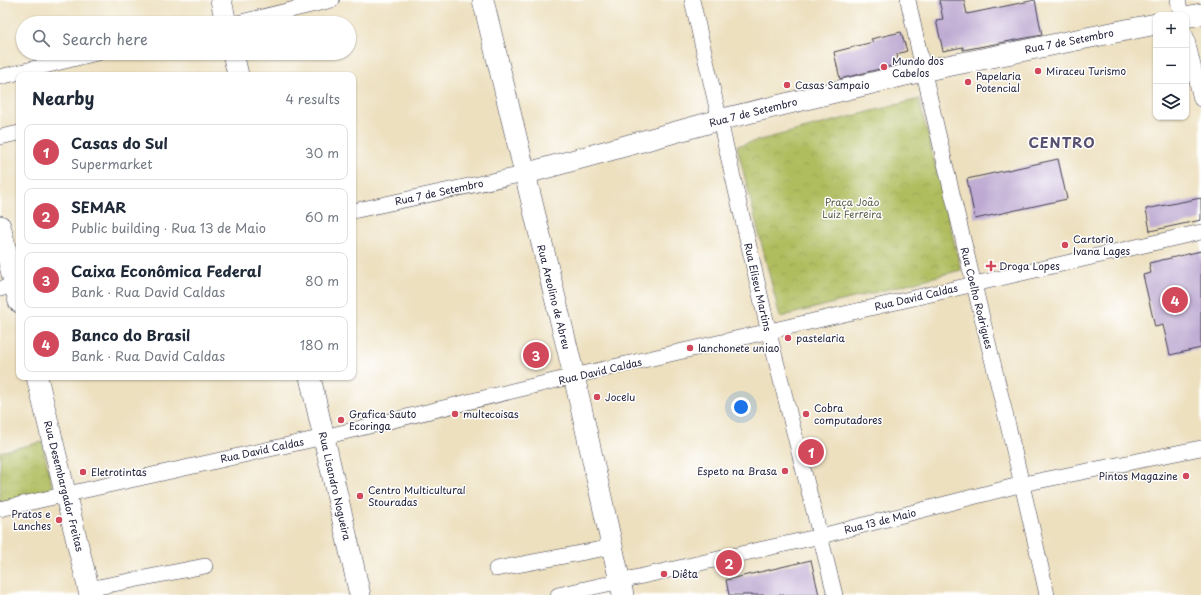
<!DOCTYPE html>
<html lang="en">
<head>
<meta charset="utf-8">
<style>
  body { margin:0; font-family:"Playpen Sans",sans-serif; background:#f6f6f7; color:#1f2937 }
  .controls { position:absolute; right:12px; top:12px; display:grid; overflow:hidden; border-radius:8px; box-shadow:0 1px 3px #0004 }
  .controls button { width:36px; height:36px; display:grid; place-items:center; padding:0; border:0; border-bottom:1px solid #e0e1e3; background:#fff; color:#1f2937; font:20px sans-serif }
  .you { position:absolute; left:741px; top:407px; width:14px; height:14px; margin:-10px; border:3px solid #fff; border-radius:50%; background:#1a73e8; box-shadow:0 0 0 6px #1a73e833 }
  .badge { display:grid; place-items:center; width:26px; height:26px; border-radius:50%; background:#d1495b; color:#fff; font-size:13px; font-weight:700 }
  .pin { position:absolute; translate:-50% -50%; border:2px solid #fff; box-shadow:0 1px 4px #0006 }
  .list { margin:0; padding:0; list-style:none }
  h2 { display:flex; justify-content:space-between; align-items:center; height:52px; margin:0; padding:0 16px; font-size:17px }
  h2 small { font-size:13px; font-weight:400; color:#747a83 }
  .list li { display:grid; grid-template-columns:26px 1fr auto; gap:12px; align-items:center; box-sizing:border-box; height:56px; margin:0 8px 8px; padding:0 8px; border:1px solid #e0e1e3; border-radius:8px }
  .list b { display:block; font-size:15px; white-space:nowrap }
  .list p { margin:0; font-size:13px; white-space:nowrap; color:#747a83 }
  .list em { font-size:13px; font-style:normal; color:#747a83 }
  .icon { flex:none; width:22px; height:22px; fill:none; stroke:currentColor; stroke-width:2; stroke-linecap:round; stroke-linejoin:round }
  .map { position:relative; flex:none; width:1201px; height:595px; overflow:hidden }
  .search { position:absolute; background:#fff; box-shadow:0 1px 3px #0004; left:16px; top:16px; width:340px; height:44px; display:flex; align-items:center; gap:10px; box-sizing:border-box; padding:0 14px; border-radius:22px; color:#747a83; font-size:15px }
  .panel { position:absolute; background:#fff; box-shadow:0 1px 3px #0004; left:16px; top:72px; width:340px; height:308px; border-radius:8px }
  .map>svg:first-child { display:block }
</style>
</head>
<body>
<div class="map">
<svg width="1201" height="595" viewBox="0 0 1201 595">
  <defs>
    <pattern id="park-crowns" width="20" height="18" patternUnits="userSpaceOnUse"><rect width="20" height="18" fill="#b0bd5e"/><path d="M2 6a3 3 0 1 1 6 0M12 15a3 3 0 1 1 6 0" fill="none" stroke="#97a253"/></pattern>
  </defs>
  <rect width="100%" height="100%" fill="#fff"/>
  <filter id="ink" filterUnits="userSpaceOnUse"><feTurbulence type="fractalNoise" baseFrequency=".025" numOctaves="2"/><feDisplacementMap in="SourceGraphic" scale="8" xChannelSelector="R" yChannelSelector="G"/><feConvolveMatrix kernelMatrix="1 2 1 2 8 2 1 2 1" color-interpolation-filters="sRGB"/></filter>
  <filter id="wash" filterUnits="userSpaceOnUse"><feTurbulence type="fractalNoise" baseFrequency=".012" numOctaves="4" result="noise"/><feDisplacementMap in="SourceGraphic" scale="16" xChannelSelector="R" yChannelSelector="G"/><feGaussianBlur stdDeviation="0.9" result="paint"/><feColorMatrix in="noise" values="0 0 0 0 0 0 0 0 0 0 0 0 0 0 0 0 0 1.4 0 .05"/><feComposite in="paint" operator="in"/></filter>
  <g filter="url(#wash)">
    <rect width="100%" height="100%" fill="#ede0bf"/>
    <g fill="url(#park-crowns)" stroke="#69704c">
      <path d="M 919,99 L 961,270 L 780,317 L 737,146 Z"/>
      <path d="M 42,442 L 53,491 L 0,504 L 0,452 Z"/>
    </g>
    <g id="blocks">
      <g fill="#bda9d1">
        <path d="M 939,0 L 964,0 L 967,14 L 1035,0 L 1042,35 L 963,50 L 963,47 L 943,51 L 936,20 L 943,19 Z"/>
        <path d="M 901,32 L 907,51 L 897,54 L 899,64 L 840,79 L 834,52 L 873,42 L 871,39 Z"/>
        <path d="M 1058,159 L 1067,199 L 975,219 L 967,179 Z"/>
        <path d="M 1201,198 L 1201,220 L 1150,231 L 1146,209 Z"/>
        <path d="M 1201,251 L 1201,348 L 1170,355 L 1163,325 L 1155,327 L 1143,275 L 1151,273 L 1149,263 Z"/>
        <path d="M 811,560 L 819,595 L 729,595 L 726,580 Z"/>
      </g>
    </g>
  </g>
  <g filter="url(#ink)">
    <use href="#blocks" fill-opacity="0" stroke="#403e4f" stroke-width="1"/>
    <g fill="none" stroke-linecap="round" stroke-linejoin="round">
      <g stroke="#403e4f" stroke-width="16">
        <g id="street">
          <path d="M 692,0 L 769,333 L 835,595"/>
          <path d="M 908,0 C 950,199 1004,396 1047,595"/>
          <path d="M 1178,0 L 1181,15"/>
          <path d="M 237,23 L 332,0"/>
          <path d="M 1186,36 L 1201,99"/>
          <path d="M 0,77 L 97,53"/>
          <path d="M 0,137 L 19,133"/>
          <path d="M 353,211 L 524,174"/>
          <path d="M 0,289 L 19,284"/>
          <path d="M 0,509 L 324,437 L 574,376 L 1201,232"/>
          <path d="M 496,569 L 612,547"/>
          <path d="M 88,589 L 205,566"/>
          <path d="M 558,595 L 821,536 L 1023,484 L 1201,448"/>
        </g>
      </g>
      <g stroke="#403e4f" stroke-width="22">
        <g id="secondary">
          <path d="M 221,0 L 226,23"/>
          <path d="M 483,0 L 574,376 L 623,595"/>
          <path d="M 1186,17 L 1201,14"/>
          <path d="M 233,53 L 238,75"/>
          <path d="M 524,174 L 719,120 L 922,71 L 1156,24"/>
          <path d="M 0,226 L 19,302"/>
          <path d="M 37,377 L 90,595"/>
          <path d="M 310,377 L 360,595"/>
        </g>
      </g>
      <use href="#street" stroke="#fff" stroke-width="15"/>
      <use href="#secondary" stroke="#fff" stroke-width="21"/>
    </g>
  </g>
  <g fill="#d1495b" stroke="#fff" stroke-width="1.5">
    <circle cx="884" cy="67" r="4"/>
    <circle cx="1038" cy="71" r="4"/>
    <circle cx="968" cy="82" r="4"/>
    <circle cx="787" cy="85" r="4"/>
    <circle cx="1065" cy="245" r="4"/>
    <path d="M989 260h4v4h4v4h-4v4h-4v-4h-4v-4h4z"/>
    <circle cx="788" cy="338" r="4"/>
    <circle cx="690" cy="348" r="4"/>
    <circle cx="597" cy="397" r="4"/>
    <circle cx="455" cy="414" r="4"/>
    <circle cx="806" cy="414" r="4"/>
    <circle cx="341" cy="420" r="4"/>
    <circle cx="785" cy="471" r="4"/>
    <circle cx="83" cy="472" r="4"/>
    <circle cx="1186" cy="476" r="4"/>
    <circle cx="360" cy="496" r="4"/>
    <circle cx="59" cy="520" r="4"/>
    <circle cx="664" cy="574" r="4"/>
  </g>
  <g text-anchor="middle" stroke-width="3" stroke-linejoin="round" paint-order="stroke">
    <g font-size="10" fill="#22223b" stroke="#fff">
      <text transform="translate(1069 41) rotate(-11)" y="4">Rua 7 de Setembro</text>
      <text transform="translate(753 112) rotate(-14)" y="4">Rua 7 de Setembro</text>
      <text transform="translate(439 192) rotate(-12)" y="4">Rua 7 de Setembro</text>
      <text transform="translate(758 287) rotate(77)" y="4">Rua Eliseu Martins</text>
      <text transform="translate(554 297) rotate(76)" y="4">Rua Areolino de Abreu</text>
      <text transform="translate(916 297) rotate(-13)" y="4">Rua David Caldas</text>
      <text transform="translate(977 298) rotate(76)" y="4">Rua Coelho Rodrigues</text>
      <text transform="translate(600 371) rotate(-13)" y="4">Rua David Caldas</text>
      <text transform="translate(262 450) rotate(-12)" y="4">Rua David Caldas</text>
      <text transform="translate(64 486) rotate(76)" y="4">Rua Desembargador Freitas</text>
      <text transform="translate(335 486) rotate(77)" y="4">Rua Lisandro Nogueira</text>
      <text transform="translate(880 521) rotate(-14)" y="4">Rua 13 de Maio</text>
    </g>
    <g font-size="10" fill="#22223b" stroke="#fff" text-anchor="start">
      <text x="892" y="65">Mundo dos<tspan x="892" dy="12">Cabelos</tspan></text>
      <text x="1046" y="75">Miraceu Turismo</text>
      <text x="976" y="80">Papelaria<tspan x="976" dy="12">Potencial</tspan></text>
      <text x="795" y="89">Casas Sampaio</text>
      <text x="1073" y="243">Cartorio<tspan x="1073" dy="12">Ivana Lages</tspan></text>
      <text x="999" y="270">Droga Lopes</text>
      <text x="796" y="342">pastelaria</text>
      <text x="698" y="352">lanchonete uniao</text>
      <text x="605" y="401">Jocelu</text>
      <text x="814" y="412">Cobra<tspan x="814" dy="12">computadores</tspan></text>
      <text x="349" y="418">Grafica Sauto<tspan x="349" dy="12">Ecoringa</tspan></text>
      <text x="463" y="418">multecoisas</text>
      <text x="777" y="475" text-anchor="end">Espeto na Brasa</text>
      <text x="91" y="476">Eletrotintas</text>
      <text x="1178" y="480" text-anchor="end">Pintos Magazine</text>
      <text x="368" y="494">Centro Multicultural<tspan x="368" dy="12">Stouradas</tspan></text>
      <text x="51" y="518" text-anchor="end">Pratos e<tspan x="51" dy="12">Lanches</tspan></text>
      <text x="672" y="578">Diêta</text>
    </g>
    <g font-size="10" fill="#5b6049" stroke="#fff">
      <text x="852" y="206">Praça João<tspan x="852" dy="12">Luiz Ferreira</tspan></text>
    </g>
    <g font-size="14" font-weight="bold" letter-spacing="1" fill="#585170" stroke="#fff">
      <text x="1062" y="148">CENTRO</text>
    </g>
  </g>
</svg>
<div class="controls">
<button>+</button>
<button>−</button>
<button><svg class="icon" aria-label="layers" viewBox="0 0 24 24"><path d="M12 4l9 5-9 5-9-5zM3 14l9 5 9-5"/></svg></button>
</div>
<div class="you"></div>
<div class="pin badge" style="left:811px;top:452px">1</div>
<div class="pin badge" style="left:729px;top:563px">2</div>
<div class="pin badge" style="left:536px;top:355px">3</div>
<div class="pin badge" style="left:1175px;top:300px">4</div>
<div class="search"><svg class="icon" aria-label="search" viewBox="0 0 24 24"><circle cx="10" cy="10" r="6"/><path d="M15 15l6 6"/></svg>Search here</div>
<section class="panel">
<h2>Nearby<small>4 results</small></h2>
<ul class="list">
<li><span class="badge">1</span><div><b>Casas do Sul</b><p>Supermarket</p></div><em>30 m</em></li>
<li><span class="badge">2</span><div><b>SEMAR</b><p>Public building · Rua 13 de Maio</p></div><em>60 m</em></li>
<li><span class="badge">3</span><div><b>Caixa Econômica Federal</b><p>Bank · Rua David Caldas</p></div><em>80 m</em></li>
<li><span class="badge">4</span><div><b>Banco do Brasil</b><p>Bank · Rua David Caldas</p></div><em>180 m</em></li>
</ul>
</section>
</div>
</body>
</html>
